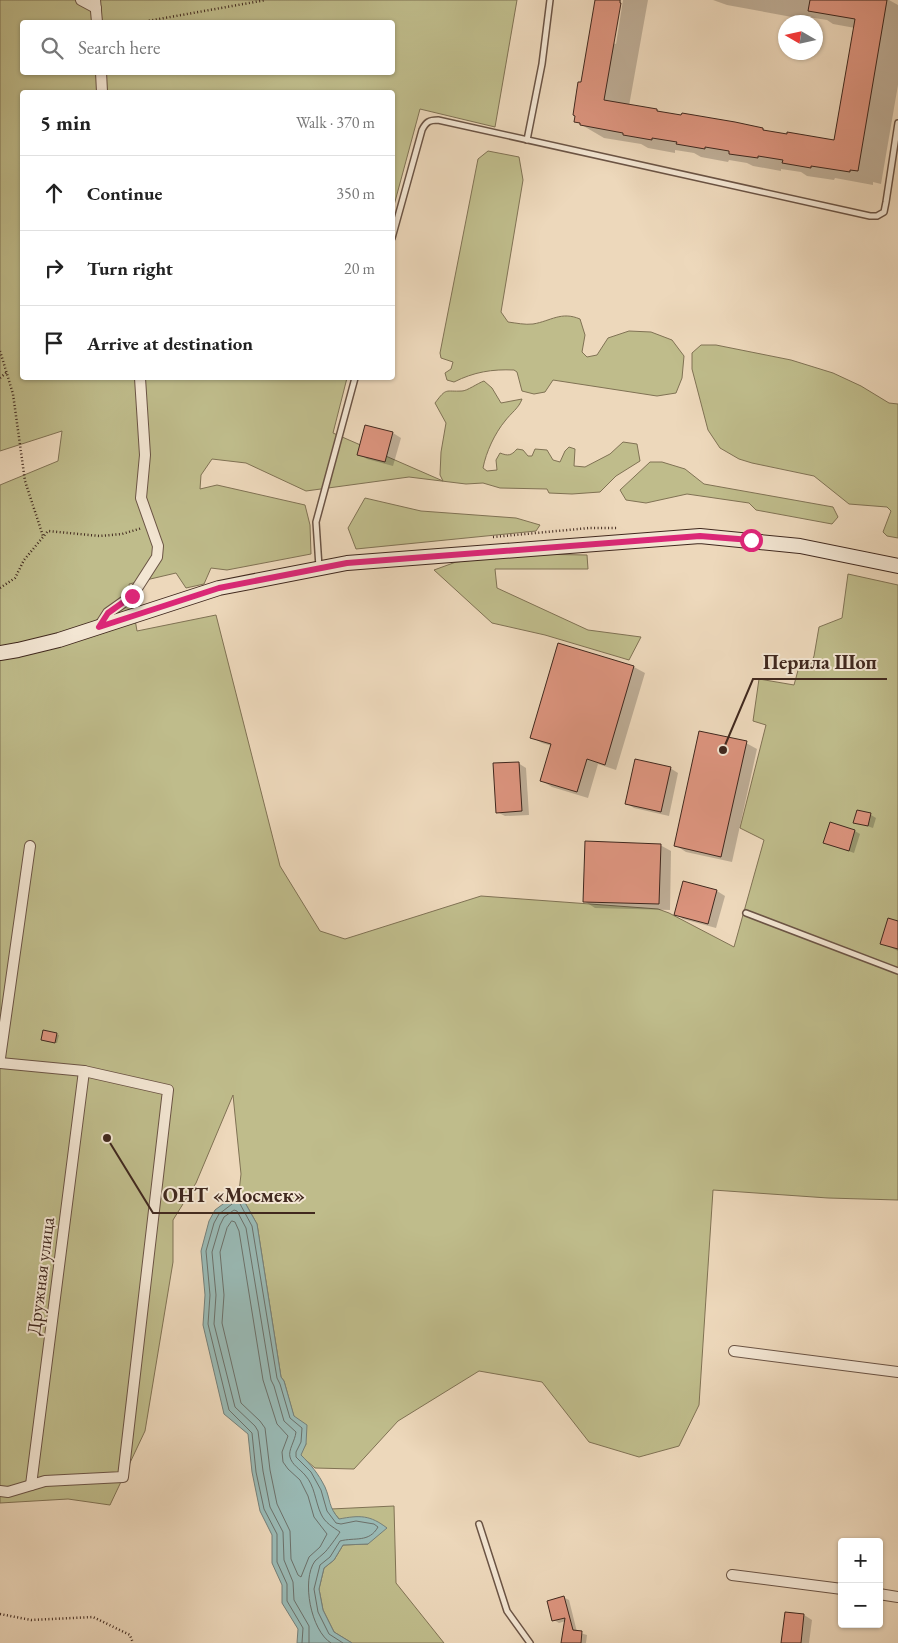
<!DOCTYPE html>
<html lang="en">
<head>
<meta charset="utf-8">
<style>
  body { margin:0; font-family:"EB Garamond",serif; background:#f2f2f2; color:#222 }
  .controls { position:absolute; right:15px; bottom:15px; display:grid; overflow:hidden; border-radius:5px; box-shadow:0 1px 4px #0004 }
  .controls button { width:45px; height:45px; display:grid; place-items:center; padding:0; border:0; border-bottom:1px solid #e0e0e0; background:#fff; color:#222; font:25px sans-serif }
  .compass { position:absolute; left:778px; top:15px; width:45px; height:45px; border-radius:50%; background:#fff; box-shadow:0 1px 4px #0004; rotate:279deg }
  .stop { position:absolute; width:15px; height:15px; margin:-11px; border:4px solid #db2777; border-radius:50%; background:#fff }
  .stop.end { background:#db2777; border-color:#fff; box-shadow:0 1px 5px #0008 }
  .list { margin:0; padding:0; list-style:none }
  h2 { display:flex; justify-content:space-between; align-items:center; height:65px; margin:0; padding:0 20px; font-size:21px }
  h2 small { font-size:16px; font-weight:400; color:#767676 }
  .list li { display:grid; grid-template-columns:32px 1fr auto; gap:15px; align-items:center; box-sizing:border-box; height:75px; padding:0 20px; border-top:1px solid #e0e0e0 }
  .list b { display:block; font-size:19px; white-space:nowrap }
  .list em { font-size:16px; font-style:normal; color:#767676 }
  .icon { flex:none; width:28px; height:28px; fill:none; stroke:currentColor; stroke-width:2; stroke-linecap:round; stroke-linejoin:round }
  .map { position:relative; flex:none; width:898px; height:1643px; overflow:hidden }
  .search { position:absolute; background:#fff; box-shadow:0 1px 4px #0004; left:20px; top:20px; width:375px; height:55px; display:flex; align-items:center; gap:12px; box-sizing:border-box; padding:0 18px; border-radius:5px; color:#767676; font-size:19px }
  .panel { position:absolute; background:#fff; box-shadow:0 1px 4px #0004; left:20px; top:90px; width:375px; height:290px; border-radius:5px }
  .map>svg:first-child { display:block }
</style>
</head>
<body>
<div class="map">
<svg width="898" height="1643" viewBox="0 0 898 1643">
  <rect width="100%" height="100%" fill="#edd8bb"/>
  <filter id="stains"><feTurbulence type="fractalNoise" baseFrequency=".004" numOctaves="4"/><feColorMatrix values="0 0 0 0 .2 0 0 0 0 .09 0 0 0 0 .02 0 0 0 .5 -.17"/></filter>
  <radialGradient id="worn" r=".72"><stop offset=".6" stop-color="#630" stop-opacity="0"/><stop offset="1" stop-color="#630" stop-opacity=".3"/></radialGradient>
  <g fill="#bfbc8b" stroke="#807254" fill-rule="evenodd">
    <path d="M 0,0 L 517,0 L 495,127 L 420,109 L 393,209 L 392,92 L 22,92 L 22,378 L 347,378 L 333,433 L 443,481 L 440,475 L 441,452 L 446,423 L 435,403 C 447,387 445,392 462,391 C 467,391 478,383 484,381 L 492,388 L 501,403 L 522,399 C 519,408 511,413 505,421 C 495,433 486,452 483,468 L 487,471 L 497,470 L 496,460 L 500,453 C 508,456 511,456 517,449 L 523,450 L 528,456 L 532,456 L 535,449 L 547,450 L 553,460 L 560,462 L 565,451 L 569,447 L 575,449 L 574,466 L 585,467 L 610,454 L 623,442 L 637,444 L 640,461 L 616,476 L 600,492 L 572,494 L 549,493 L 547,489 L 500,488 L 483,483 L 466,484 L 409,477 L 306,491 L 246,463 L 212,459 L 201,475 L 200,489 L 217,485 L 305,505 L 310,525 L 311,554 L 227,570 L 211,568 L 204,584 L 186,588 L 176,573 L 129,584 L 137,631 L 216,615 L 280,866 L 320,931 L 345,939 L 481,896 L 658,909 L 669,913 L 734,947 L 764,840 L 740,828 L 766,725 L 753,721 L 759,679 L 794,685 L 800,663 L 811,664 L 814,656 L 819,627 L 842,618 L 848,574 L 898,585 L 898,1200 L 828,1198 L 713,1190 L 699,1405 L 679,1446 L 639,1457 L 589,1442 L 542,1382 L 479,1371 L 398,1421 L 354,1469 L 315,1468 L 300,1455 L 306,1444 L 294,1417 L 284,1381 L 281,1377 L 257,1224 L 239,1192 L 241,1174 L 233,1095 L 196,1183 L 173,1220 L 173,1262 L 145,1431 L 110,1505 L 68,1499 L 0,1503 L 0,485 L 58,461 L 62,431 L 0,451 ZM 22,22 L 392,22 L 392,72 L 22,72 Z"/>
    <path d="M 488,151 L 519,157 L 523,180 L 501,312 L 508,322 C 516,323 525,325 533,324 C 551,321 561,311 580,319 L 585,335 L 582,352 L 587,357 L 597,355 L 608,338 L 629,331 L 651,332 L 672,340 L 684,356 L 682,378 L 676,393 L 657,396 L 553,380 L 545,392 L 534,394 L 522,391 L 517,372 L 514,370 C 492,369 474,372 454,382 L 447,380 L 445,373 L 451,369 L 453,362 L 441,358 L 440,353 L 478,159 Z"/>
    <path d="M 701,345 L 716,345 L 791,360 L 833,373 L 861,386 L 889,403 L 898,404 L 898,538 L 887,536 L 883,532 L 891,511 L 887,507 L 849,504 L 814,476 L 752,463 L 739,459 L 720,448 L 708,430 L 692,369 L 692,353 Z"/>
    <path d="M 650,462 L 662,462 L 685,469 L 704,484 L 833,507 L 838,517 L 832,524 L 756,510 L 749,503 L 687,494 L 646,503 L 626,500 L 620,490 Z"/>
    <path d="M 365,498 L 421,511 L 516,518 L 540,525 L 536,531 L 356,549 L 348,528 Z"/>
    <path d="M 529,554 L 587,555 L 588,569 L 495,569 L 497,588 L 588,630 L 641,637 L 629,660 L 545,635 L 492,623 L 434,570 L 456,562 Z"/>
    <path d="M 394,1506 L 396,1583 L 444,1643 L 352,1643 L 334,1632 L 323,1610 L 319,1589 L 324,1568 L 334,1560 L 343,1545 L 368,1544 L 339,1519 L 331,1509 Z"/>
  </g>
  <path fill="#99b9b4" stroke="#757f78" d="M 239,1192 L 257,1224 L 281,1377 L 284,1381 L 294,1416 L 307,1425 L 306,1444 L 301,1455 C 311,1465 318,1473 325,1487 C 331,1501 328,1506 339,1519 C 360,1515 370,1515 387,1528 L 368,1544 L 343,1545 L 334,1560 L 324,1568 L 319,1589 L 323,1610 L 334,1632 L 352,1643 L 297,1643 L 298,1629 L 282,1603 L 282,1585 L 272,1563 L 272,1535 L 260,1511 L 252,1472 L 248,1434 L 224,1414 L 203,1325 L 205,1295 L 201,1251 L 209,1221 L 215,1210 Z"/>
  <g fill="#0003">
    <path d="M 596,0 L 621,0 L 613,43 L 616,44 L 623,0 L 648,0 L 629,106 L 657,110 L 663,114 L 763,129 L 768,132 L 835,141 L 855,28 L 833,24 L 827,20 L 808,17 L 808,20 L 727,5 L 713,0 L 889,0 L 898,5 L 898,85 L 881,184 L 873,182 L 873,185 L 835,178 L 834,180 L 807,176 L 801,172 L 781,169 L 781,171 L 753,166 L 747,163 L 729,160 L 728,162 L 701,157 L 694,153 L 675,150 L 675,153 L 648,148 L 641,144 L 604,138 L 575,121 Z"/>
    <path d="M 366,426 L 393,433 L 401,438 L 393,466 L 367,459 L 359,454 Z"/>
    <path d="M 559,645 L 634,667 L 645,673 L 616,770 L 598,764 L 588,798 L 552,787 L 542,781 L 552,746 L 542,743 L 531,737 Z"/>
    <path d="M 746,743 L 757,749 L 732,862 L 686,852 L 675,845 Z"/>
    <path d="M 518,763 L 526,768 L 529,815 L 505,816 L 497,812 Z"/>
    <path d="M 670,768 L 678,773 L 669,816 L 634,808 L 626,803 Z"/>
    <path d="M 871,815 L 876,818 L 873,828 L 855,822 Z"/>
    <path d="M 855,831 L 860,834 L 854,853 L 825,843 Z"/>
    <path d="M 660,845 L 671,851 L 670,910 L 595,908 L 584,901 Z"/>
    <path d="M 684,883 L 717,891 L 725,896 L 716,928 L 683,919 L 676,914 Z"/>
    <path d="M 898,922 L 898,951 L 882,943 Z"/>
    <path d="M 56,1034 L 59,1035 L 57,1043 L 43,1040 Z"/>
    <path d="M 563,1597 L 569,1600 L 577,1632 L 587,1635 L 586,1643 L 563,1643 L 566,1621 L 559,1623 L 554,1620 Z"/>
    <path d="M 804,1615 L 812,1620 L 809,1643 L 783,1643 Z"/>
  </g>
  <g fill="none" stroke-linecap="round" stroke-linejoin="round">
    <g stroke="#6c7069" stroke-width="1">
      <path d="M 232,1221 L 235,1222 L 239,1231 L 263,1380 L 277,1424 L 288,1436 L 282,1452 L 283,1462 L 288,1469 L 300,1480 L 308,1496 L 314,1517 L 327,1534 L 320,1547 L 309,1557 L 301,1577 L 298,1575 L 291,1559 L 290,1531 L 277,1504 L 270,1470 L 265,1428 L 260,1421 L 241,1403 L 222,1323 L 224,1295 L 220,1252 L 227,1228 Z"/>
      <path d="M 302,1643 L 303,1628 L 287,1601 L 287,1584 L 277,1562 L 277,1534 L 264,1509 L 256,1472 L 252,1433 L 229,1410 L 208,1324 L 210,1295 L 206,1251 L 214,1223 L 219,1214 L 236,1201 L 239,1202 L 252,1226 L 277,1378 L 280,1384 L 290,1418 L 302,1428 L 301,1442 L 296,1452 L 296,1457 L 311,1472 L 321,1490 L 327,1511 L 336,1523 L 341,1524 L 356,1521 L 374,1524 L 378,1527 C 369,1543 355,1537 340,1541 L 330,1557 L 320,1565 L 314,1589 L 318,1612 L 329,1634 L 343,1643"/>
      <path d="M 309,1643 L 309,1626 L 294,1600 L 293,1582 L 284,1560 L 283,1532 L 270,1507 L 263,1471 L 258,1431 L 255,1426 L 235,1407 L 214,1324 L 216,1295 L 212,1252 L 220,1225 L 224,1217 L 234,1210 L 237,1211 L 246,1228 L 271,1380 L 274,1386 L 284,1421 L 296,1432 C 295,1441 288,1450 290,1457 C 292,1465 300,1469 305,1475 C 315,1486 315,1501 321,1514 C 325,1523 333,1527 340,1532 C 339,1534 326,1552 324,1553 C 321,1556 318,1558 315,1561 C 301,1580 311,1631 331,1643"/>
    </g>
  </g>
  <g fill="#dc947e" stroke="#40281e">
    <path d="M 595,0 L 620,0 L 620,3 L 621,3 L 604,100 L 657,109 L 657,111 L 681,115 L 682,113 L 735,122 L 763,128 L 763,130 L 787,134 L 787,132 L 834,140 L 855,19 L 808,11 L 810,0 L 887,0 L 858,171 L 850,170 L 850,172 L 811,166 L 811,168 L 782,163 L 783,160 L 758,156 L 758,158 L 729,154 L 729,151 L 705,147 L 705,149 L 676,144 L 677,142 L 652,138 L 652,140 L 623,135 L 623,133 L 580,125 L 580,123 L 574,122 L 575,116 L 573,115 L 576,95 L 578,82 L 581,82 Z"/>
    <path d="M 365,425 L 393,432 L 385,462 L 357,455 Z"/>
    <path d="M 558,643 L 634,666 L 605,765 L 587,759 L 577,792 L 540,781 L 551,744 L 530,738 Z"/>
    <path d="M 699,731 L 747,741 L 721,857 L 674,846 Z"/>
    <path d="M 635,759 L 671,767 L 661,812 L 625,804 Z"/>
    <path d="M 519,762 L 522,811 L 496,813 L 493,763 Z"/>
    <path d="M 857,810 L 871,813 L 868,826 L 853,823 Z"/>
    <path d="M 830,822 L 855,830 L 849,851 L 823,843 Z"/>
    <path d="M 585,841 L 661,844 L 659,904 L 583,902 Z"/>
    <path d="M 683,881 L 717,890 L 708,924 L 674,915 Z"/>
    <path d="M 888,918 L 898,921 L 898,949 L 880,944 Z"/>
    <path d="M 43,1030 L 57,1033 L 55,1043 L 41,1040 Z"/>
    <path d="M 564,1596 L 573,1630 L 582,1631 L 581,1643 L 561,1643 L 565,1618 L 552,1621 L 547,1601 Z"/>
    <path d="M 785,1612 L 804,1614 L 801,1643 L 781,1643 Z"/>
  </g>
  <g fill="none" stroke-linecap="round" stroke-linejoin="round">
    <g stroke="#6b5445" stroke-width="8">
      <g id="lane">
        <path d="M 527,140 L 542,64 L 550,0"/>
        <path d="M 392,238 L 422,130 C 426,122 429,120 438,120 L 870,216 L 877,216 L 884,212 L 886,202 L 898,123"/>
        <path d="M 319,567 L 316,522 L 355,378"/>
        <path d="M 746,913 L 898,971"/>
        <path d="M 479,1524 L 507,1611 L 530,1643"/>
      </g>
    </g>
    <g stroke="#6b5445" stroke-width="12">
      <g id="street">
        <path d="M 81,0 L 96,8"/>
        <path d="M 95,0 L 97,22"/>
        <path d="M 101,72 L 102,92"/>
        <path d="M 99,627 L 108,613 L 132,596 L 157,557 L 158,546 L 141,498 L 145,455 L 140,378"/>
        <path d="M 0,1058 L 30,846"/>
        <path d="M 0,1063 L 84,1071 L 168,1090 L 123,1477 L 45,1481 L 8,1492 L 0,1491"/>
        <path d="M 734,1351 L 898,1372"/>
        <path d="M 31,1485 L 84,1071"/>
        <path d="M 732,1575 L 842,1589"/>
        <path d="M 879,1594 L 898,1597"/>
      </g>
    </g>
    <g stroke="#40281e" stroke-width="16">
      <path id="secondary" d="M 0,653 L 18,650 L 59,640 L 219,588 L 347,563 L 700,536 L 800,546 L 898,566"/>
    </g>
    <g stroke="#40281e" stroke-width="2.5" stroke-dasharray="1 2.5" stroke-linecap="butt">
      <path d="M 142,22 L 266,0"/>
      <path d="M 0,351 L 13,394 L 25,481 L 43,536"/>
      <path d="M 0,378 L 7,372"/>
      <path d="M 493,537 L 589,528 L 617,528"/>
      <path d="M 0,588 L 15,578 L 24,560 L 48,531 L 100,536 L 122,534 L 142,528"/>
      <path d="M 0,1614 L 31,1620 L 93,1617 L 130,1635 L 133,1643"/>
    </g>
    <use href="#lane" stroke="#f3e6d3" stroke-width="5"/>
    <use href="#street" stroke="#f3e6d3" stroke-width="10"/>
    <use href="#secondary" stroke="#f3e6d3" stroke-width="14"/>
  </g>
  <g fill="none" stroke-linecap="round" stroke-linejoin="round">
    <path stroke="#db2777" stroke-width="6" d="M 132,596 L 108,613 L 99,627 L 219,588 L 347,563 L 700,536 L 751,540"/>
  </g>
  <g text-anchor="middle" stroke-width="4" stroke-linejoin="round" paint-order="stroke">
    <g font-size="19" fill="#40281e" stroke="#f3e6d3">
      <text transform="translate(40 1276) rotate(-83)" y="7">Дружная улица</text>
    </g>
  </g>
  <path fill="none" stroke="#40281e" stroke-width="2" d="M723 750L753 679H887M107 1138L153 1213H315"/>
  <g fill="#40281e" stroke="#f3e6d3" stroke-width="2">
    <circle cx="723" cy="750" r="5"/>
    <circle cx="107" cy="1138" r="5"/>
  </g>
  <g font-size="20" text-anchor="middle" font-weight="bold" fill="#40281e" stroke="#f3e6d3" stroke-width="4" stroke-linejoin="round" paint-order="stroke">
    <text x="820" y="669">Перила Шоп</text>
    <text x="234" y="1202">ОНТ «Мосмек»</text>
  </g>
  <rect width="100%" height="100%" filter="url(#stains)"/>
  <rect width="100%" height="100%" fill="url(#worn)"/>
</svg>
<div class="controls">
<button>+</button>
<button>−</button>
</div>
<svg class="compass" viewBox="-18 -18 36 36"><path d="M0-13l5 13h-10z" fill="#e53935"/><path d="M0 13l5-13h-10z" fill="#767676"/></svg>
<div class="stop" style="left:751px;top:540px"></div>
<div class="stop end" style="left:132px;top:596px"></div>
<div class="search"><svg class="icon" aria-label="search" viewBox="0 0 24 24"><circle cx="10" cy="10" r="6"/><path d="M15 15l6 6"/></svg>Search here</div>
<section class="panel">
<h2>5 min<small>Walk · 370 m</small></h2>
<ul class="list">
<li><svg class="icon" aria-label="ahead" viewBox="0 0 24 24"><path d="M12 20V5M6 11l6-6 6 6"/></svg><div><b>Continue</b></div><em>350 m</em></li>
<li><svg class="icon" aria-label="right" viewBox="0 0 24 24"><path d="M7 20v-9h11M14 6l5 5-5 5"/></svg><div><b>Turn right</b></div><em>20 m</em></li>
<li><svg class="icon" aria-label="arrive" viewBox="0 0 24 24"><path d="M6 21V4h12l-3 4 3 4H6"/></svg><div><b>Arrive at destination</b></div></li>
</ul>
</section>
</div>
</body>
</html>
